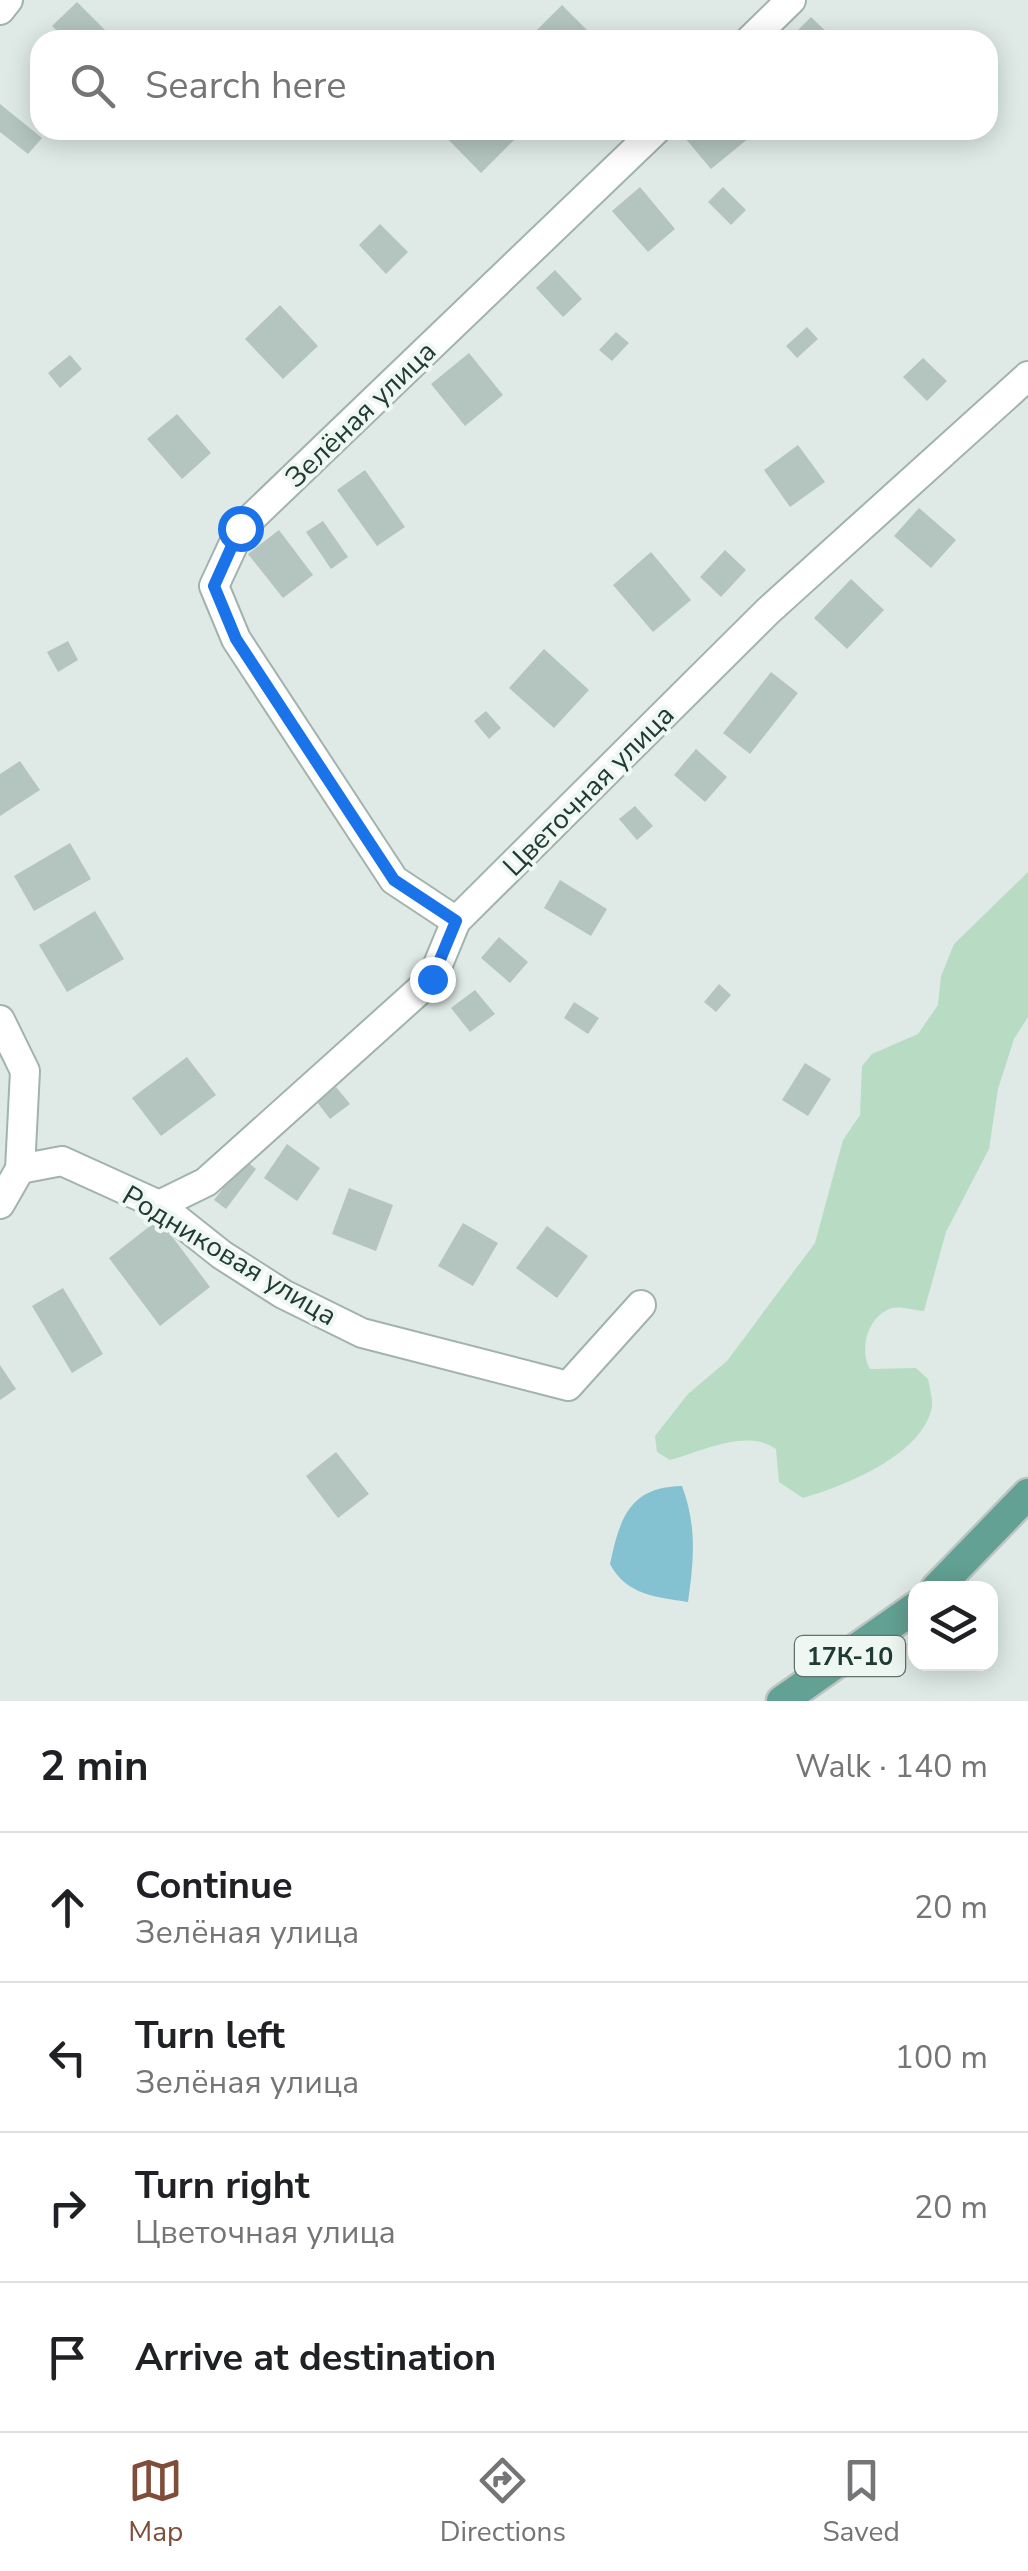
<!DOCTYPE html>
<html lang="en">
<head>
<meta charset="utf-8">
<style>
  body { margin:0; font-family:"Nunito Sans",sans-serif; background:#f2f2f2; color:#202124 }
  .controls { position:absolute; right:30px; bottom:30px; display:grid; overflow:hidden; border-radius:20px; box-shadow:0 5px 25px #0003 }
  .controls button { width:90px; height:90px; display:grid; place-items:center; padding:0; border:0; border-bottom:2px solid #e0e0e0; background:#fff; color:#202124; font:50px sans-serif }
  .stop { position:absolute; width:30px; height:30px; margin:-22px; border:8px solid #1a73e8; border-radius:50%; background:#fff }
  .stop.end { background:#1a73e8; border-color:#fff; box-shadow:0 2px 10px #0008 }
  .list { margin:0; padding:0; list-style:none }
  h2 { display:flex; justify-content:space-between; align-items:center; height:130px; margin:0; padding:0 40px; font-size:42px }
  h2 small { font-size:32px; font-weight:400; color:#757577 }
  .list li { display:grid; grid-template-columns:65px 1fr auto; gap:30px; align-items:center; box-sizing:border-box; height:150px; padding:0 40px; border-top:2px solid #e0e0e0 }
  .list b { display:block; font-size:38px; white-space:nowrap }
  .list p { margin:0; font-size:32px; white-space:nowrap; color:#757577 }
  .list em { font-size:32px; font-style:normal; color:#757577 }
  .icon { flex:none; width:55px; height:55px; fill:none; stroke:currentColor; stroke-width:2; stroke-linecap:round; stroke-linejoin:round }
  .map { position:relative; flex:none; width:1028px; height:1701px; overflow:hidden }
  .search { position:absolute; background:#fff; box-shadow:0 5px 25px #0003; left:30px; right:30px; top:30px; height:110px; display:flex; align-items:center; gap:25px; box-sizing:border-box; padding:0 35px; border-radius:30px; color:#757577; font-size:38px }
  .sheet { height:730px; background:#fff }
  nav { display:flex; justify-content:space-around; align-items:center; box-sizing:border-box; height:140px; border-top:2px solid #e0e0e0; background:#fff; font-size:28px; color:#757577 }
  nav a { display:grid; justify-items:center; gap:5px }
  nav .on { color:#7f4d39 }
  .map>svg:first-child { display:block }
</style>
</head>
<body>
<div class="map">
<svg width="1028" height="1701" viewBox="0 0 1028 1701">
  <rect width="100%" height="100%" fill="#dfeae6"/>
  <path fill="#b7dcc3" d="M 1028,872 L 1028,1017 L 1014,1039 L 998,1089 L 989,1149 L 946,1232 L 924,1311 C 914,1310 900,1306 892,1308 C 867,1316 859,1350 870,1369 L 916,1368 L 928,1379 C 930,1389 934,1402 931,1411 C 918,1457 844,1486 803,1498 L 779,1482 L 776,1449 C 747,1428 701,1452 670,1460 L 657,1452 L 655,1436 L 688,1394 L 727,1361 L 815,1243 L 843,1140 L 860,1115 L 862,1066 L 872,1054 L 918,1034 L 938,1005 L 941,976 L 954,944 Z"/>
  <path fill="#85c2d1" d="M 682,1486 C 697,1526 694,1560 688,1602 C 656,1597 626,1595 610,1564 C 620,1517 630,1487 682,1486 Z"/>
  <g fill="#b4c5bf">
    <path d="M 77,2 L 115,40 L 66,40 L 52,26 Z"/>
    <path d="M 562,5 L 597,40 L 541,40 L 534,33 Z"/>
    <path d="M 811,17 L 835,40 L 788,40 Z"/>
    <path d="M 0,104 L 42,138 L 28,154 L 0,132 Z"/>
    <path d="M 439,130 L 517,130 L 520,134 L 481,173 Z"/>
    <path d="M 695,130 L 752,130 L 755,133 L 711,169 L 685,138 Z"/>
    <path d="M 640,187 L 675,229 L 648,252 L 612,211 Z"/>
    <path d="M 723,187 L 746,210 L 731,225 L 708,202 Z"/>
    <path d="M 380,224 L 408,252 L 386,274 L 359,245 Z"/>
    <path d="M 555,270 L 582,299 L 563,317 L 536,288 Z"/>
    <path d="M 280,305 L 318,346 L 283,379 L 245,339 Z"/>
    <path d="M 807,327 L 818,339 L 797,358 L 786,346 Z"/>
    <path d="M 616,332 L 629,343 L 612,361 L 599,350 Z"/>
    <path d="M 469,353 L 503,395 L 465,426 L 431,384 Z"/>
    <path d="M 70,355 L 82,369 L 60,388 L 48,373 Z"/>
    <path d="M 923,358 L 947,381 L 927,401 L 903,377 Z"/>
    <path d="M 177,414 L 211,453 L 182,479 L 147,439 Z"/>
    <path d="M 798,445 L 825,482 L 790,507 L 764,470 Z"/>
    <path d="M 365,470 L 405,527 L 377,546 L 337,490 Z"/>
    <path d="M 919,508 L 956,540 L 931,568 L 894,536 Z"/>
    <path d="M 323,521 L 348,557 L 331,569 L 306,532 Z"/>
    <path d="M 279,530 L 313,575 L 283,598 L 248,554 Z"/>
    <path d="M 725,550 L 746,570 L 721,597 L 700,577 Z"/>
    <path d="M 651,552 L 691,600 L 653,632 L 613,585 Z"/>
    <path d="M 851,579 L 884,610 L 847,649 L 814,618 Z"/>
    <path d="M 68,641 L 78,660 L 58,672 L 47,652 Z"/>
    <path d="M 544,649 L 589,690 L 554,728 L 509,688 Z"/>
    <path d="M 771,672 L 798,693 L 750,754 L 723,733 Z"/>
    <path d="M 486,711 L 501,728 L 489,739 L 474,721 Z"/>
    <path d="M 696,749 L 727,777 L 705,802 L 674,775 Z"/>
    <path d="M 20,761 L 40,790 L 0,816 L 0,774 Z"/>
    <path d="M 635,806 L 653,826 L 637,840 L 619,819 Z"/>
    <path d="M 70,843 L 91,879 L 34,911 L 14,876 Z"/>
    <path d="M 560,880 L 607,909 L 591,936 L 544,908 Z"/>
    <path d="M 95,911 L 124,959 L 67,992 L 39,945 Z"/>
    <path d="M 499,937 L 528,962 L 510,983 L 481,958 Z"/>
    <path d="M 719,984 L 731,995 L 716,1012 L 704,1002 Z"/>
    <path d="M 475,990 L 495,1014 L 470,1032 L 451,1008 Z"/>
    <path d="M 574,1002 L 599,1018 L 588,1034 L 564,1018 Z"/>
    <path d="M 187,1057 L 216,1095 L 161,1136 L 132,1098 Z"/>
    <path d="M 805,1063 L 831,1079 L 808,1116 L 782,1100 Z"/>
    <path d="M 336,1087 L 350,1104 L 330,1119 L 317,1102 Z"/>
    <path d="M 287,1144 L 320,1168 L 297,1201 L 264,1178 Z"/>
    <path d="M 245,1160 L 256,1169 L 226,1209 L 214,1200 Z"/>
    <path d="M 349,1188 L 393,1205 L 376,1251 L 332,1234 Z"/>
    <path d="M 159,1219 L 210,1287 L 160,1326 L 109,1258 Z"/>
    <path d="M 463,1223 L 498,1243 L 473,1286 L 438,1266 Z"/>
    <path d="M 547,1226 L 588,1256 L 557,1298 L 516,1268 Z"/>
    <path d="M 63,1288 L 103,1354 L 72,1373 L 32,1306 Z"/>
    <path d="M 0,1365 L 16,1389 L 0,1400 Z"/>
    <path d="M 336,1452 L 369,1494 L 338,1518 L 306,1476 Z"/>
  </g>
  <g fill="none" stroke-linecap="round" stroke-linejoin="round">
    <g stroke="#a2b2ad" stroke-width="32">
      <g id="minor">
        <path d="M 0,10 L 8,0"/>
        <path d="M 750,40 L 791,0"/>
        <path d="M 456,921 L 394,880 L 236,639 L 214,586 L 241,528 L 656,130"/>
        <path d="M 0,1020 L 25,1071 L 20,1169 L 0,1204"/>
        <path d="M 20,1169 L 62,1161 L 159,1205 L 222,1255 L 283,1294 L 362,1333 L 568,1386 L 641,1305"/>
        <path d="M 159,1205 L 206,1182 L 432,979 L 456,921 L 768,611 L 1028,376"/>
      </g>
    </g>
    <g stroke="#bcc4c2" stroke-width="35">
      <g id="primary">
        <path d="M 936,1589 L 1028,1494"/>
        <path d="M 782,1701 L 916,1607"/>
      </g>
    </g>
    <use href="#minor" stroke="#fff" stroke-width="28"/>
    <use href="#primary" stroke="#62a193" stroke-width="30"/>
  </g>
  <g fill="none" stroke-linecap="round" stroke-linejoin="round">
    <path stroke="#1a73e8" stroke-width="12" d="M 240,528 L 214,586 L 236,639 L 394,880 L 456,921 L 432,979"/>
  </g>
  <g text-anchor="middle" stroke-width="8" stroke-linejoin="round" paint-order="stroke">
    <rect fill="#eff7f3" stroke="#5e736d" stroke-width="2.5" x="795" y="1636" width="110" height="40" rx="8"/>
    <g font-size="25" font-weight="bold" fill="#203b34">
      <text x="850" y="1665">17К-10</text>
    </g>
    <g font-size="28" fill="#203b34" stroke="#eff7f3">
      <text transform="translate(360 414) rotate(-44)" y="10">Зелёная улица</text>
      <text transform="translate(588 790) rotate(-45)" y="10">Цветочная улица</text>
      <text transform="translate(230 1255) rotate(31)" y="10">Родниковая улица</text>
    </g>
  </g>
</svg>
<div class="controls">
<button><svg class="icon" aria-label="layers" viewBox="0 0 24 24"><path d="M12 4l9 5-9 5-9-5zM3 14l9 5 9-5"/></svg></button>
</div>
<div class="stop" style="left:240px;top:528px"></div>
<div class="stop end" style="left:432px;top:979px"></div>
<div class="search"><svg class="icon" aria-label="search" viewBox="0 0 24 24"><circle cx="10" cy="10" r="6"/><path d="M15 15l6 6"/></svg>Search here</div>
</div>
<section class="sheet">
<h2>2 min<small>Walk · 140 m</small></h2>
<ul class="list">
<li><svg class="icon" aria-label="ahead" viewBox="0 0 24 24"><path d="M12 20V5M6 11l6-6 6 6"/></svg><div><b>Continue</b><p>Зелёная улица</p></div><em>20 m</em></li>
<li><svg class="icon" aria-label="left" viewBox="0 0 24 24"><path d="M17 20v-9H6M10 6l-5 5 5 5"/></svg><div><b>Turn left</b><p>Зелёная улица</p></div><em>100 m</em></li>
<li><svg class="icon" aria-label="right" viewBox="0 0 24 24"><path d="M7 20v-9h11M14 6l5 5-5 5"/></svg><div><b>Turn right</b><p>Цветочная улица</p></div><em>20 m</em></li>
<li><svg class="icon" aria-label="arrive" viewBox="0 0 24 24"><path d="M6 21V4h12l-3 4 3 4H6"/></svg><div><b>Arrive at destination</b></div></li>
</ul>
</section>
<nav>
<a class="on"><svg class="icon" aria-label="map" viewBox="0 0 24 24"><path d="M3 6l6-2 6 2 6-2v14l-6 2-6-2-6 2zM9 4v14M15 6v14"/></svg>Map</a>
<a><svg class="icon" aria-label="directions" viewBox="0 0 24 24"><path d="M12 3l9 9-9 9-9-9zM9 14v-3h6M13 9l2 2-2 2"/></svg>Directions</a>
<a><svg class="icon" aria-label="saved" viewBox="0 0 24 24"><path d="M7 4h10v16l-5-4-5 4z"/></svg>Saved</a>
</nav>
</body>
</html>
